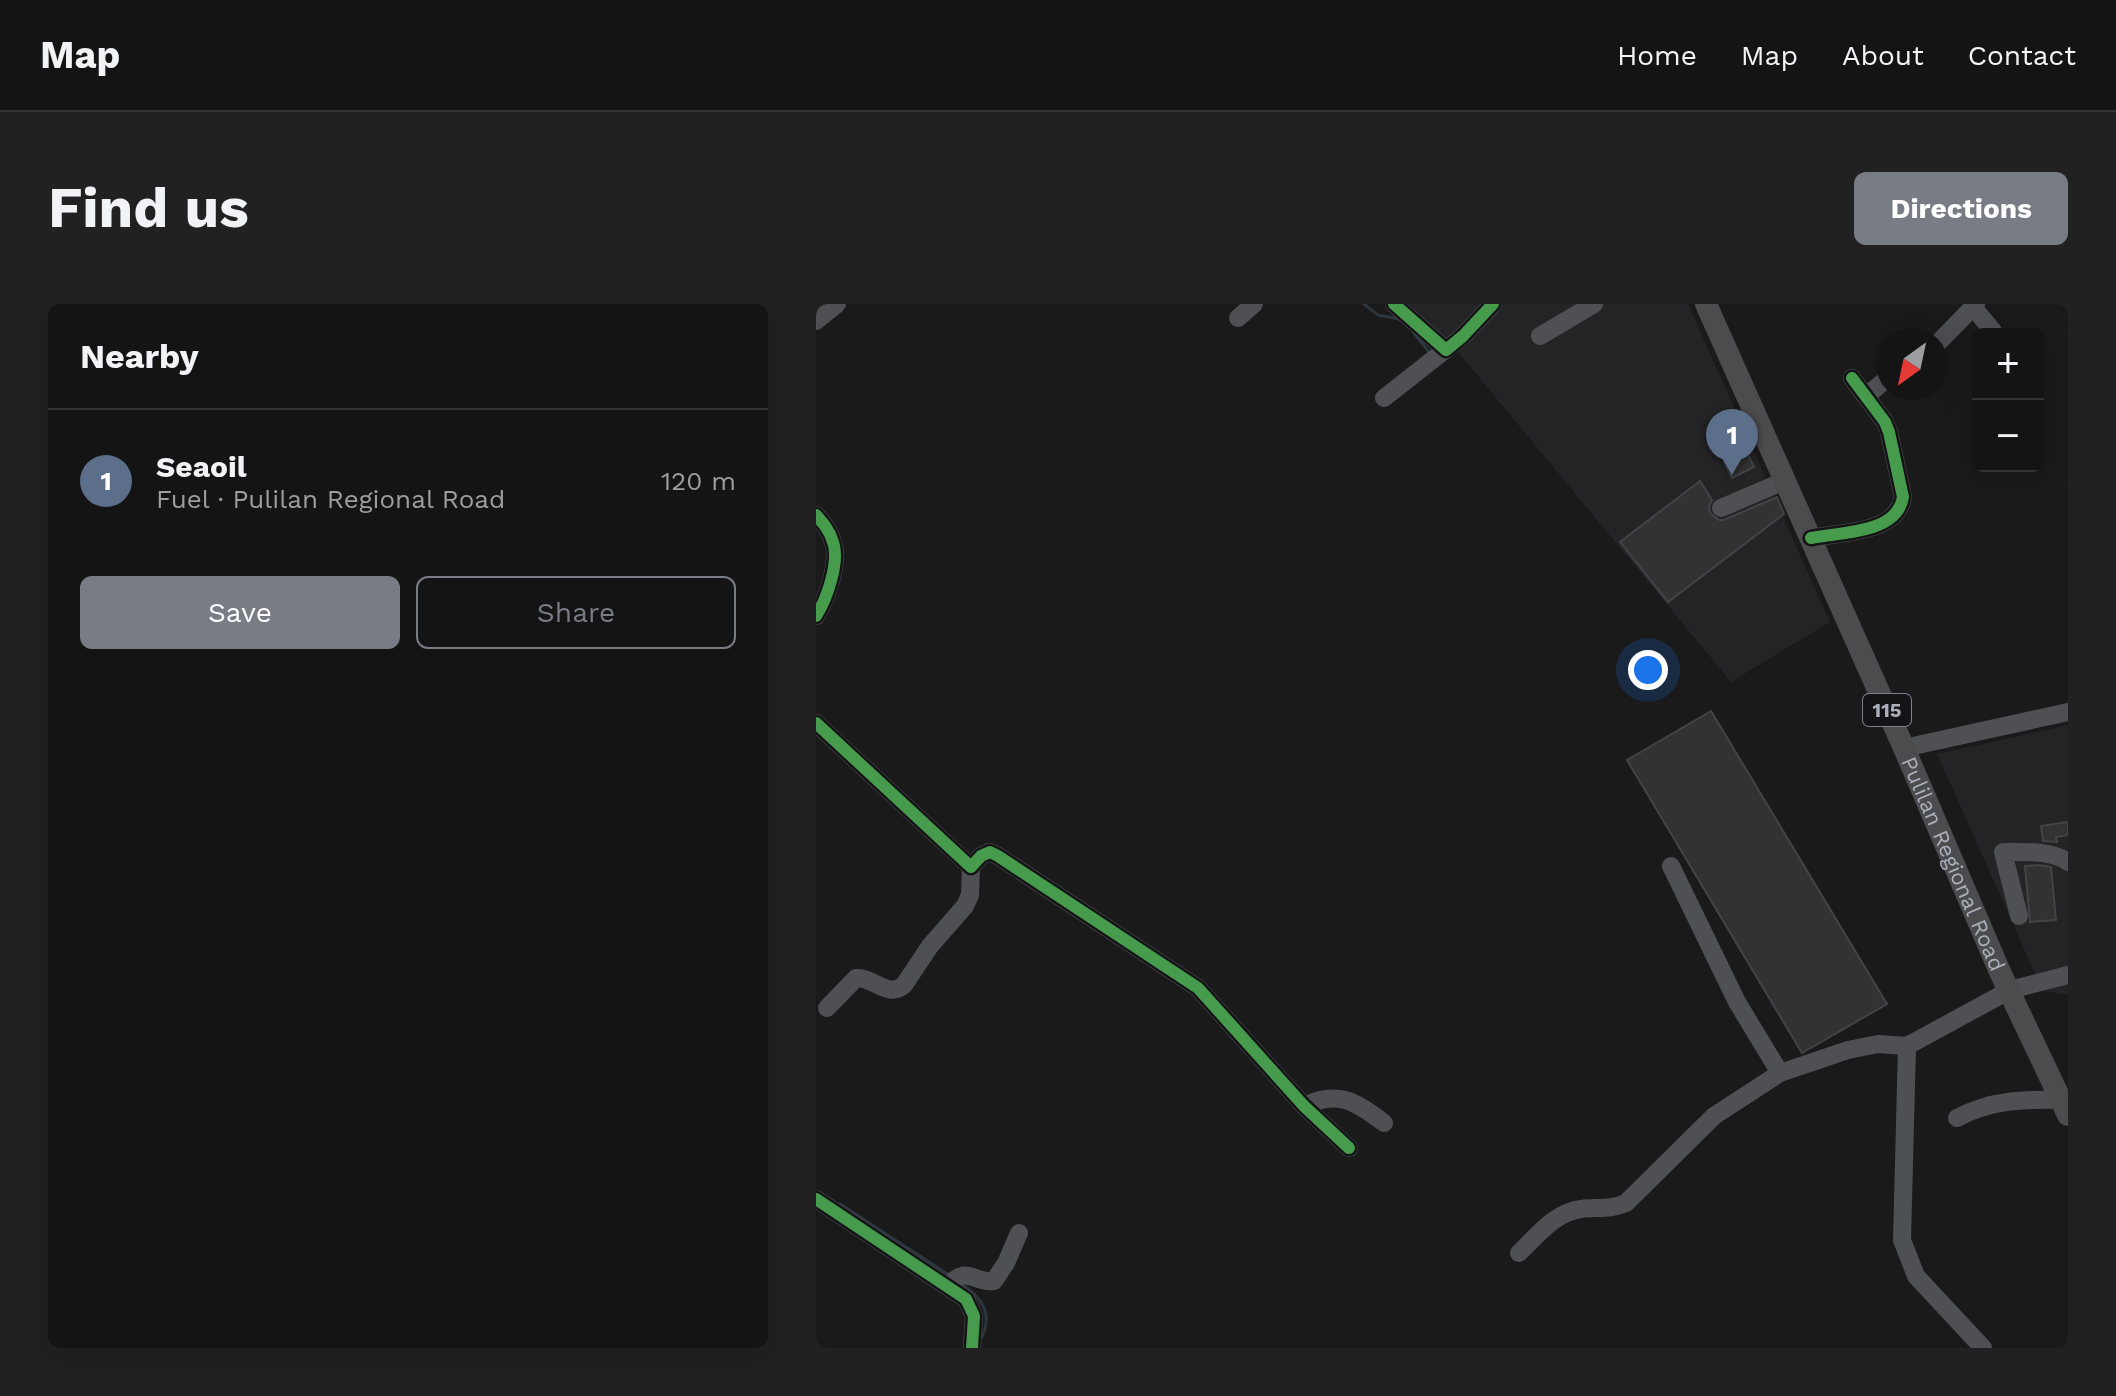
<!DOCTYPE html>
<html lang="en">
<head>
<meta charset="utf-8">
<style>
  body { margin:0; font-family:"Work Sans",sans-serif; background:#212122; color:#f1f3f6 }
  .controls { position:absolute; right:24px; top:24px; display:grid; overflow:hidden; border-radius:12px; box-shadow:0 8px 32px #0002 }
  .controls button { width:72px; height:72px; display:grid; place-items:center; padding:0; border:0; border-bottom:2px solid #333334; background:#141414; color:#f1f3f6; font:40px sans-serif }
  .compass { position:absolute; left:1060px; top:24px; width:72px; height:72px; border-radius:50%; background:#141414; box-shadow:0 8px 32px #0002; rotate:213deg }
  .you { position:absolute; left:832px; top:366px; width:28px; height:28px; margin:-20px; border:6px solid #fff; border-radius:50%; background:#1a73e8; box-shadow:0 0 0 12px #1a73e833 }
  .badge { display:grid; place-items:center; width:52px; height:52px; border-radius:50%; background:#787c84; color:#fff; font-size:26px; font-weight:700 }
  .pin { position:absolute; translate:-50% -66px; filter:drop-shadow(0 2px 4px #0008) }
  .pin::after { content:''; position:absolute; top:42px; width:28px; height:24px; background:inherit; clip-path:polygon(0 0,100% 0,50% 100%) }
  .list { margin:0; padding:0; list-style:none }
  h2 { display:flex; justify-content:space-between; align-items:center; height:104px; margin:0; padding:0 32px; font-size:34px }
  h2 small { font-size:26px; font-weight:400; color:#9d9ea0 }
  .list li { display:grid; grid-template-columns:52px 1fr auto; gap:24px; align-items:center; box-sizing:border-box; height:144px; padding:0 32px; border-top:2px solid #333334 }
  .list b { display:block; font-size:30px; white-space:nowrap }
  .list p { margin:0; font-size:26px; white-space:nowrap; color:#9d9ea0 }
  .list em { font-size:26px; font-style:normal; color:#9d9ea0 }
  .actions { display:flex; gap:16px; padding:24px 32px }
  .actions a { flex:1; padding:18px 0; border:2px solid #787c84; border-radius:12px; text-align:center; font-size:28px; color:#787c84 }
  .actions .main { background:#787c84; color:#fff }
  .map { position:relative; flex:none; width:1252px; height:1044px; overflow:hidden; border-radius:12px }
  header { display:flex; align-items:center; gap:48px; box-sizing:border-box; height:112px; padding:0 40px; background:#141414; border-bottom:2px solid #333334 }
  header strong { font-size:38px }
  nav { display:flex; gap:44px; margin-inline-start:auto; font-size:28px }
  .intro { display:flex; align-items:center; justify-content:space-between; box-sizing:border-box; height:192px; padding:0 48px }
  h1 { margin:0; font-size:56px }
  .button { padding:20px 36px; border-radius:12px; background:#787c84; color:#fff; font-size:28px; font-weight:700 }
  main { display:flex; gap:48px; padding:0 48px }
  aside { flex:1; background:#141414; border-radius:12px; box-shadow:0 8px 32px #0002 }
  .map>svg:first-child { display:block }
</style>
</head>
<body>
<header>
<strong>Map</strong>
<nav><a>Home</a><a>Map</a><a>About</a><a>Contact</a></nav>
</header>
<div class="intro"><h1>Find us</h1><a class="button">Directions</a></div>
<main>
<aside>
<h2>Nearby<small></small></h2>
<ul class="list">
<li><span class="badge" style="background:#5c6f8a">1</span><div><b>Seaoil</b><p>Fuel · Pulilan Regional Road</p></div><em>120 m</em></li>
</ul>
<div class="actions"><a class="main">Save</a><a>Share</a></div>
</aside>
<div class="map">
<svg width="1252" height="1044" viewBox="0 0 1252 1044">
  <rect width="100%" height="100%" fill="#1a1a1b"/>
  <g fill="#242427">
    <path d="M 588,0 L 872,0 L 1014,318 L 915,378 L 643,49 Z"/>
    <path d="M 1252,421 L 1252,691 L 1227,687 L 1121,450 Z"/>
  </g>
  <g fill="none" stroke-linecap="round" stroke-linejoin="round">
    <g stroke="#2c363e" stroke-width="3">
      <path d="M 548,0 L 562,11 L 584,15"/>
      <path d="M 598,29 L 613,48"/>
      <path d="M 24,900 L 133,971"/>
      <path d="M 146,980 C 166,995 177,1008 166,1033"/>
    </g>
  </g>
  <g fill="#323233" stroke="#434447" stroke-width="2">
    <path d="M 930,147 L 938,163 L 916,174 L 908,158 Z"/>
    <path d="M 884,177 L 896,196 L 893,202 L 894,209 L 903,216 L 908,216 L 961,193 L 968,210 L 852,298 L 804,238 Z"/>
    <path d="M 895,407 L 1071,700 L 986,749 L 811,456 Z"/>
    <path d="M 1252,518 L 1252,531 L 1240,533 L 1241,538 L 1227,537 L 1225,522 Z"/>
    <path d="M 1223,561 L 1235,563 L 1240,616 L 1214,618 L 1209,562 Z"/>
  </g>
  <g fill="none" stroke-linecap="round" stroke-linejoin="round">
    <g stroke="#4e5054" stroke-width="18">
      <path d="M 578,0 L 630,46"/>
      <path d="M 1157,3 L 1177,27"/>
      <path d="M 422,14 L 438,0"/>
      <path d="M 0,17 L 21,0"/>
      <path d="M 724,32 L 778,0"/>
      <path d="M 1120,41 L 1160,0"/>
      <path d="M 1050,92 L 1072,74"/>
      <path d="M 568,94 L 647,32 L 677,0"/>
      <path d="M 905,204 L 968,177"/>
      <path d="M 0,211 C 7,219 14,227 17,238 C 24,257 11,295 0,312"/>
      <path d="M 995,234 C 1025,228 1081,230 1087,193 L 1073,128 L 1069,118 L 1036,74"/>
      <path d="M 0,419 L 155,563 L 165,552 L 174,548 L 182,552 L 382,684 L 488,802 L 533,844"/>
      <path d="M 1088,444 L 1252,408"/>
      <path d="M 855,562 L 921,698 L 964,769"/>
      <path d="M 1203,612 L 1187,548 C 1207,548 1235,546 1252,558"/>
      <path d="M 11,704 L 40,674 C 58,673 71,695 88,681 L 114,642 L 149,602 L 154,591 L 155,563"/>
      <path d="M 1091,742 L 1086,936 L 1100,972 L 1167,1044"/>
      <path d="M 488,802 C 521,786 540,797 568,819"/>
      <path d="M 1141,814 C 1174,796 1208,795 1245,796"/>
      <path d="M 0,895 L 150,995 L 158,1012 L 156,1044"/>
      <path d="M 703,949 C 721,932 739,908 765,905 C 782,903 794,906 810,899 L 898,812 L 964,769 L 1032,746 L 1062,740 L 1091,742 L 1194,686 L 1252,671"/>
      <path d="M 132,982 C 151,960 158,980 178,977 L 190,959 L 203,929"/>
    </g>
    <path stroke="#4c4c4f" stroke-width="22" id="s1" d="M 890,0 L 1088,444 L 1184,668 L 1252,811"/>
    <g stroke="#141417" stroke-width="17">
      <g id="cycleway">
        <path d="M 578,0 L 630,46 L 647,32 L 677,0"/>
        <path d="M 0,211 C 7,219 14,227 17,238 C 24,257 11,295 0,312"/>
        <path d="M 995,234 C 1025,228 1081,230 1087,193 L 1073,128 L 1069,118 L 1036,74"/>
        <path d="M 0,419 L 155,563 L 165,552 L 174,548 L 182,552 L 382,684 L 488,802 L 533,844"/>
        <path d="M 0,895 L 150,995 L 158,1012 L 156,1044"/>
      </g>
    </g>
    <use href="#cycleway" stroke="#469c4c" stroke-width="12"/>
  </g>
  <g text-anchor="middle" stroke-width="6" stroke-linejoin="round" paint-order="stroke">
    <rect fill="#141417" stroke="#7e818a" stroke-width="2" x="1047" y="390" width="48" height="32" rx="6"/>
    <g font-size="20" font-weight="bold" fill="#abb0bc">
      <text x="1071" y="413">115</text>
    </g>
    <g font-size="22" fill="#abb0bc" stroke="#141417">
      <text dy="8" stroke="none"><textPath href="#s1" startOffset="612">Pulilan Regional Road</textPath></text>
    </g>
  </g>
</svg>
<div class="controls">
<button>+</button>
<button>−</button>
</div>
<svg class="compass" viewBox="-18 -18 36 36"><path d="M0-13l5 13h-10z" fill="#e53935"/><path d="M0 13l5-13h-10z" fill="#9d9ea0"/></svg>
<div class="you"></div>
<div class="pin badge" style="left:916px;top:171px;background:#5c6f8a">1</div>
</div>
</main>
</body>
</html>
